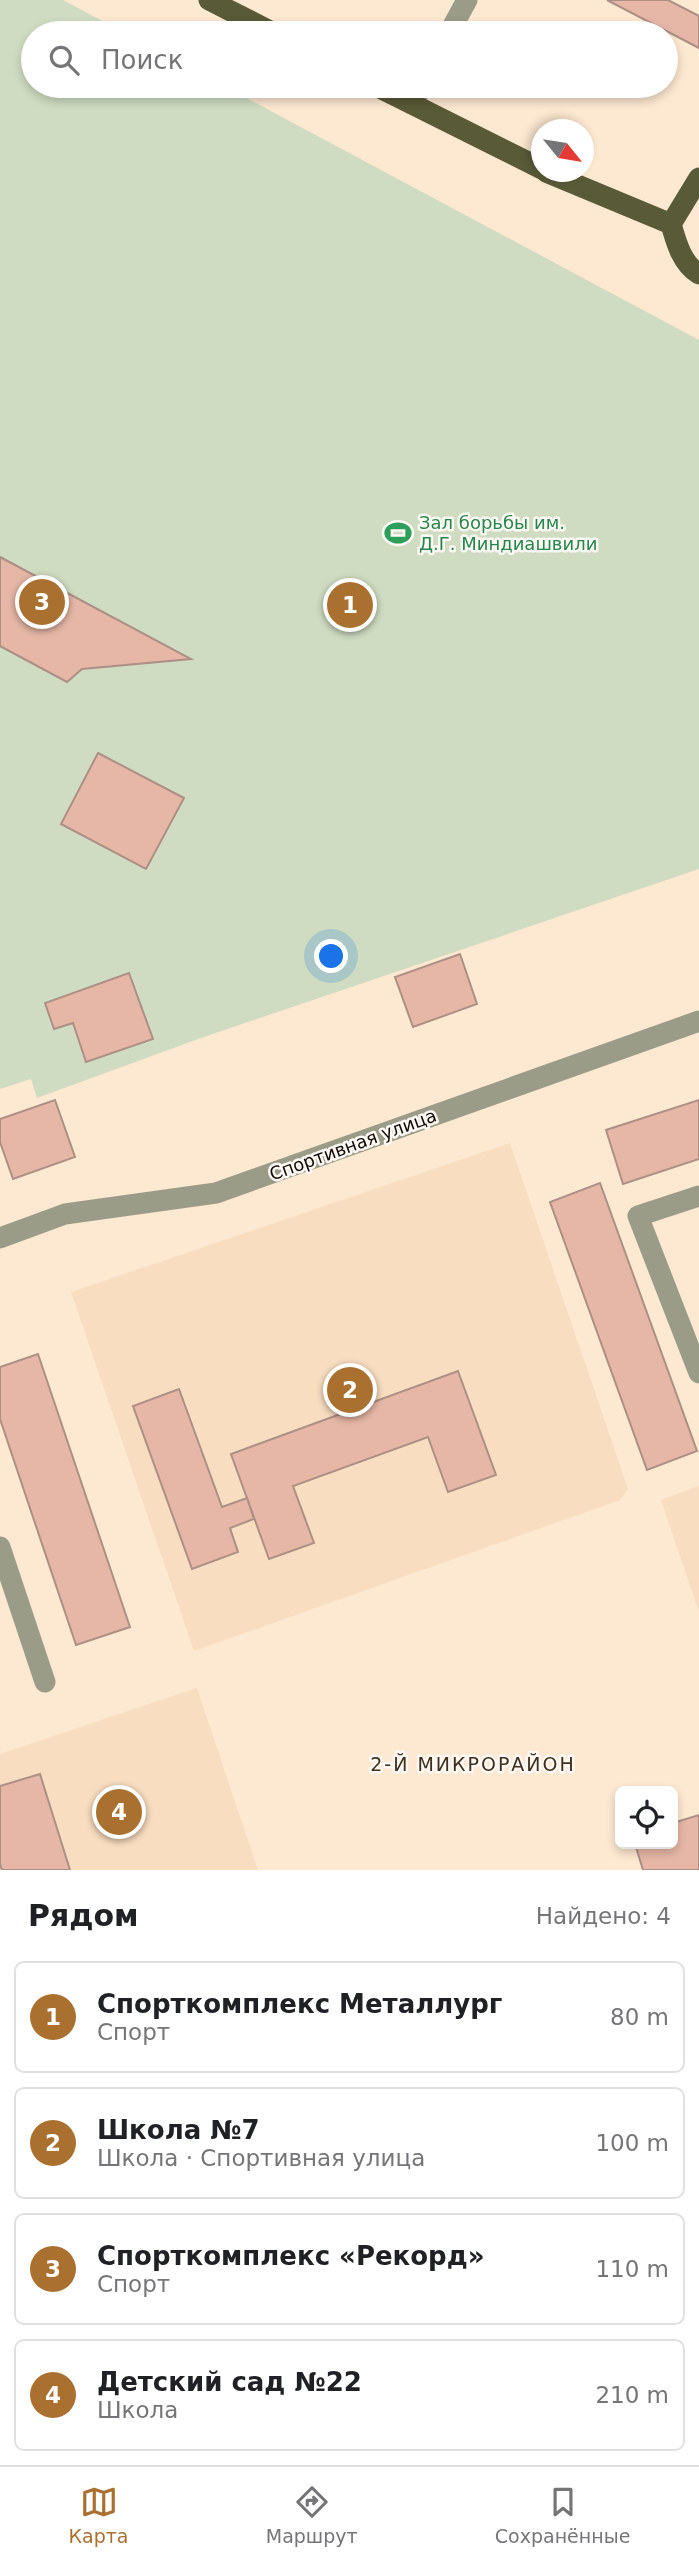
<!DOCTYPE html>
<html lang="ru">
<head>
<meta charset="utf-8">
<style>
  body { margin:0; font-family:"DejaVu Sans",sans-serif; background:#f6f6f6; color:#202124 }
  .controls { position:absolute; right:21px; bottom:21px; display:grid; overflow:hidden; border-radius:10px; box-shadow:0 4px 10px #0003 }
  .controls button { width:63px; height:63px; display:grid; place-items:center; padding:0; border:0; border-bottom:2px solid #e0e0e0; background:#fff; color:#202124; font:35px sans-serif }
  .compass { position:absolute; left:531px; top:119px; width:63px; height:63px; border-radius:50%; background:#fff; box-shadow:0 4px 10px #0003; rotate:120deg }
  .you { position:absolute; left:332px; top:957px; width:24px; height:24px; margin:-18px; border:5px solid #fff; border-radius:50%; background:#1a73e8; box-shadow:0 0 0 10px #1a73e833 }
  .badge { display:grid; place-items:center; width:46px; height:46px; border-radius:50%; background:#a9702f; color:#fff; font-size:23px; font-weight:700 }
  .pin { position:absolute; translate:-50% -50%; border:4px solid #fff; box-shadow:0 2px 7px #0006 }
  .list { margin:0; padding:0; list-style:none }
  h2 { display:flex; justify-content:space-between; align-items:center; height:91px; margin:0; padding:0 28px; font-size:30px }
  h2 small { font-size:23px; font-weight:400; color:#757577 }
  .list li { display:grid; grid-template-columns:46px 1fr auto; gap:21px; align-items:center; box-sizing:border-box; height:112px; margin:0 14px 14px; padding:0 14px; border:2px solid #e0e0e0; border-radius:10px }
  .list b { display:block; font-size:26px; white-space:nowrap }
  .list p { margin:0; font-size:23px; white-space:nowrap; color:#757577 }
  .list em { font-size:23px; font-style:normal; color:#757577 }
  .icon { flex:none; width:38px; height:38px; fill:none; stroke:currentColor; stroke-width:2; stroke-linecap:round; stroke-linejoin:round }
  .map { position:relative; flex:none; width:699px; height:1870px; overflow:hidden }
  .search { position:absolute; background:#fff; box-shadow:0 4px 10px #0003; left:21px; right:21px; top:21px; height:77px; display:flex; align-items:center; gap:18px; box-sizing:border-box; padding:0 24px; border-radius:38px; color:#757577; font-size:26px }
  .sheet { height:595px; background:#fff }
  nav { display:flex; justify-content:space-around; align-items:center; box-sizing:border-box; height:98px; border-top:2px solid #e0e0e0; background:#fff; font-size:19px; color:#757577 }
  nav a { display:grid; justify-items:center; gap:4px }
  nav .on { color:#a9702f }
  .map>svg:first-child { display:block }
</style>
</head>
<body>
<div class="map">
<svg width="699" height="1870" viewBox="0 0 699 1870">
  <rect width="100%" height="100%" fill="#fde8d1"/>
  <g fill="#f8ddc0">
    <path d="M 510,1143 L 628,1489 L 620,1500 L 194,1651 L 71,1292 Z"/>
    <path d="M 699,1486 L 699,1612 L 661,1500 Z"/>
    <path d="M 197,1688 L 258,1870 L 0,1870 L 0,1754 Z"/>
  </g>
  <path fill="#cfdcc1" d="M 0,0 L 63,0 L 125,33 L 33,33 L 33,86 L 224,86 L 699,340 L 699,869 L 201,1038 L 37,1098 L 31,1079 L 0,1089 Z"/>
  <g fill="#e6b7a6" stroke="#ad9085" stroke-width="2">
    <path d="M 607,0 L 668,0 L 699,16 L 699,48 Z"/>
    <path d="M 0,557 L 191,659 L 82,669 L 67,682 L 0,646 Z"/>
    <path d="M 98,753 L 184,798 L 146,869 L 61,824 Z"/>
    <path d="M 460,954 L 477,1004 L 413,1027 L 395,977 Z"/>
    <path d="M 129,973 L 153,1039 L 86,1062 L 73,1023 L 54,1029 L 45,1003 Z"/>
    <path d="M 55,1100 L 75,1157 L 13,1179 L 0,1142 L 0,1119 Z"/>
    <path d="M 699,1100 L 699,1159 L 623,1184 L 606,1130 Z"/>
    <path d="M 600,1183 L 697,1451 L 647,1470 L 550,1202 Z"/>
    <path d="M 38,1354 L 130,1627 L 76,1645 L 0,1419 L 0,1367 Z"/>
    <path d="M 458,1371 L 496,1475 L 448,1492 L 428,1437 L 293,1486 L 314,1543 L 269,1559 L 231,1454 Z"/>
    <path d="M 179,1389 L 222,1507 L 247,1498 L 254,1519 L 230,1528 L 238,1552 L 192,1569 L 133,1406 Z"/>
    <path d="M 40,1774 L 70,1870 L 2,1870 L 0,1864 L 0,1786 Z"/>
    <path d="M 699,1815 L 699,1870 L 643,1870 L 635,1844 L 673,1844 L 673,1823 Z"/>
  </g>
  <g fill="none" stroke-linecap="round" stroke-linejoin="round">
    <g stroke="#9b9c88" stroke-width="21">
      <path d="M 449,33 L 467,0"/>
      <path d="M 412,104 L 422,86"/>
      <path d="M 699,1196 L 638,1216 L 699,1373"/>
      <path d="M 0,1238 L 65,1214 L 216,1193 L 699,1021"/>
      <path d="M 0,1547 L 45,1682"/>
    </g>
    <g stroke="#595a38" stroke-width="21">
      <path d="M 209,0 L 274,33"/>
      <path d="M 376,86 L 542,169"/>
      <path d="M 546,172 L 671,224"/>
      <path d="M 699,178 L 671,224 C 676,242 682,264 699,274"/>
    </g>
  </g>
  <defs>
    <g id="stadium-bare" transform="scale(2.1)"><path d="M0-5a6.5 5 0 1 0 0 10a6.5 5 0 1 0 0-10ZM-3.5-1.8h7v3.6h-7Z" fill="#2e9e5b" stroke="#fcf8f3" stroke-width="2.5" paint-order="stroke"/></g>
  </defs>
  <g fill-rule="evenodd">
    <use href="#stadium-bare" x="398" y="533"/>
  </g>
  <g text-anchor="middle" stroke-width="5" stroke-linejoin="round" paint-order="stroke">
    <g font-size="18" fill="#27864d" stroke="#fcf8f3" text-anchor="start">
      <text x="419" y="529">Зал борьбы им.<tspan x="419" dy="21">Д.Г. Миндиашвили</tspan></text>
    </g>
    <g font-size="18" fill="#120b05" stroke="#fcf8f3">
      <text transform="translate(353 1145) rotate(-20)" y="6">Спортивная улица</text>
    </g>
    <g font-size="19" letter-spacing="2" fill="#3f2f1c" stroke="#fcf8f3">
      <text x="473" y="1771">2-Й МИКРОРАЙОН</text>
    </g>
  </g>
</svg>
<div class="controls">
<button><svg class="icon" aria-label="locate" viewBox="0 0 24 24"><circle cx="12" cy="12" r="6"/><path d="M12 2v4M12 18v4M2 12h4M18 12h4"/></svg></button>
</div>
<svg class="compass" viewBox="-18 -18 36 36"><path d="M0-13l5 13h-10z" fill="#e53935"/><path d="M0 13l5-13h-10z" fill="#757577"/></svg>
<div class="you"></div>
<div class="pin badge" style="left:350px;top:605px">1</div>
<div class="pin badge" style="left:350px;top:1390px">2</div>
<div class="pin badge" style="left:42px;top:602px">3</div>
<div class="pin badge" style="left:119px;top:1812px">4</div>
<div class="search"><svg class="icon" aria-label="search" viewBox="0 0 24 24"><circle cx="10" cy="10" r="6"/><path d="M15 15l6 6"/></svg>Поиск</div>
</div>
<section class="sheet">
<h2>Рядом<small>Найдено: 4</small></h2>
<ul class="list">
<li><span class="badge">1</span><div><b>Спорткомплекс Металлург</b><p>Спорт</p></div><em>80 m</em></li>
<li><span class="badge">2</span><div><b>Школа №7</b><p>Школа · Спортивная улица</p></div><em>100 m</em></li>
<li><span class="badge">3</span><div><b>Спорткомплекс «Рекорд»</b><p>Спорт</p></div><em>110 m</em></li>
<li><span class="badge">4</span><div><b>Детский сад №22</b><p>Школа</p></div><em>210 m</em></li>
</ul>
</section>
<nav>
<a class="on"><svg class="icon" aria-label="map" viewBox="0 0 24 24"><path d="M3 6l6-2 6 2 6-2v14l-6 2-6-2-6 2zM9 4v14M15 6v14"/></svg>Карта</a>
<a><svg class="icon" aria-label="directions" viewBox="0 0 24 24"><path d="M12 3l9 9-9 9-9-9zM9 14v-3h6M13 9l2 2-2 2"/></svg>Маршрут</a>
<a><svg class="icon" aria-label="saved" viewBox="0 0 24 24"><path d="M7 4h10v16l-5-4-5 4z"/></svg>Сохранённые</a>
</nav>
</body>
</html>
